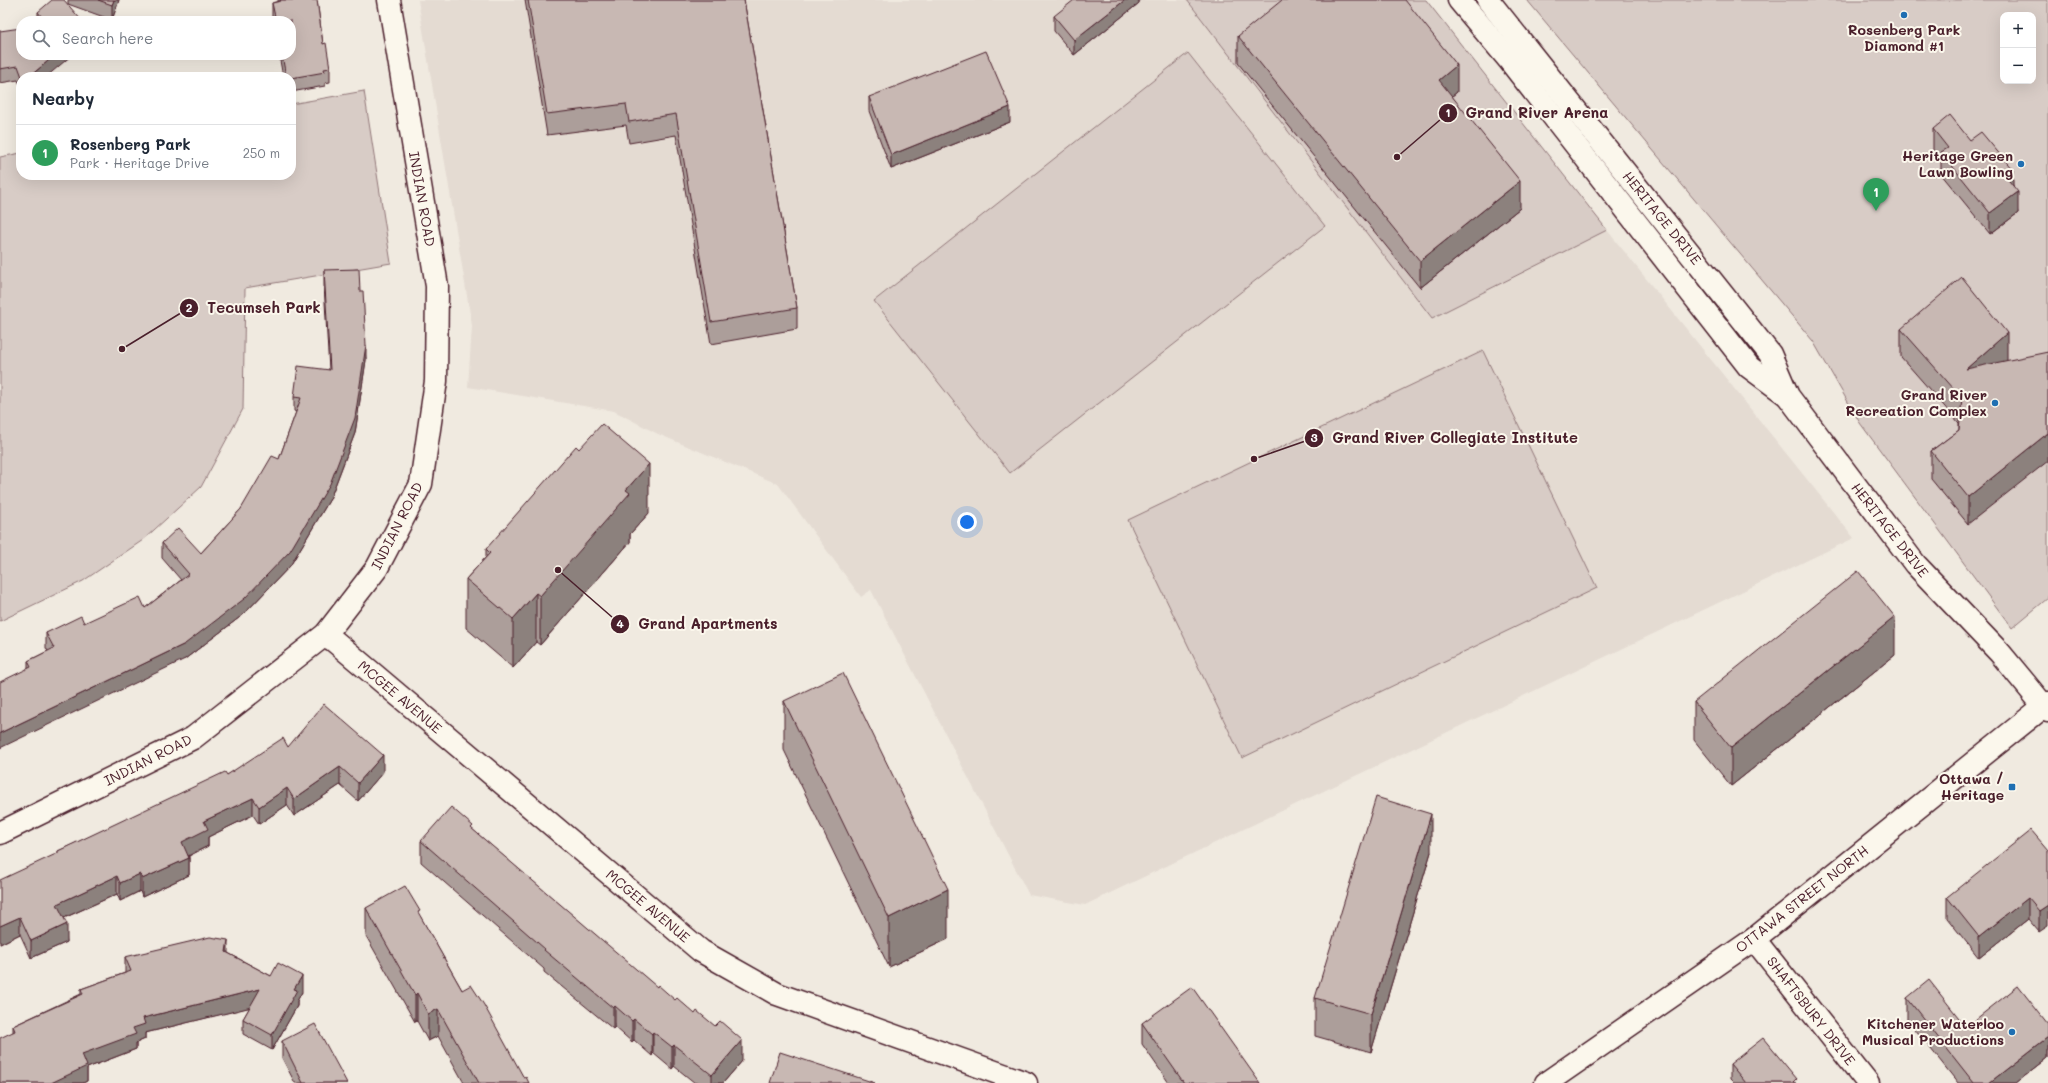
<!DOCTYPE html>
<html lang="en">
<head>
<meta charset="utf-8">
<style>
  body { margin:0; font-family:Mali,sans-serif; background:#f6f6f7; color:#1f2937 }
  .controls { position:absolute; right:12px; top:12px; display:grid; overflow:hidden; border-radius:8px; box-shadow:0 4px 16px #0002 }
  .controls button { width:36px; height:36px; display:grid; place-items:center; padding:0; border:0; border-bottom:1px solid #e0e1e3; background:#fff; color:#1f2937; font:20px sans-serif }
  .you { position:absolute; left:967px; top:522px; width:14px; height:14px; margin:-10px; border:3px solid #fff; border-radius:50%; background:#1a73e8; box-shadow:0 0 0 6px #1a73e833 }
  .badge { display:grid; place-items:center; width:26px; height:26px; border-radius:50%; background:#0f766e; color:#fff; font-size:13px; font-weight:700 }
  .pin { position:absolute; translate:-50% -33px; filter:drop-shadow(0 1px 2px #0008) }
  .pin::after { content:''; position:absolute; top:21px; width:14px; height:12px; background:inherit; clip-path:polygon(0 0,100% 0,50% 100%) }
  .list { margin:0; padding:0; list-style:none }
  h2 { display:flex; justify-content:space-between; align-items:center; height:52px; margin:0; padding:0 16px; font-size:17px }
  h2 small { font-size:13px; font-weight:400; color:#747a83 }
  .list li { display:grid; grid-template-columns:26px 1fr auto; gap:12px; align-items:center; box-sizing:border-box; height:56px; padding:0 16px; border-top:1px solid #e0e1e3 }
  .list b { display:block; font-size:15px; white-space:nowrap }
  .list p { margin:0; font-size:13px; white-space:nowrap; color:#747a83 }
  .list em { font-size:13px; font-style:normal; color:#747a83 }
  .icon { flex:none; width:22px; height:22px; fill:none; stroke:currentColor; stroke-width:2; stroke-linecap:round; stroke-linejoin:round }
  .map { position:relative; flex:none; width:2048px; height:1083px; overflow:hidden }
  .search { position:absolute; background:#fff; box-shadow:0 4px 16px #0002; left:16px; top:16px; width:280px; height:44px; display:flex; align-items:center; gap:10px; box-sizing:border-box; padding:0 14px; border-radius:16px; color:#747a83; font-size:15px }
  .panel { position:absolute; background:#fff; box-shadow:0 4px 16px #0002; left:16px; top:72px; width:280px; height:108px; border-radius:16px }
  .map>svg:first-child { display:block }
</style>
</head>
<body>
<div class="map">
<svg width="2048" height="1083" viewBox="0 0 2048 1083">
  <rect width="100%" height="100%" fill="#f0eae0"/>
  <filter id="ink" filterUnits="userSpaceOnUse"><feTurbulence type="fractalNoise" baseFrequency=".025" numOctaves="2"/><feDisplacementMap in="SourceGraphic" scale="8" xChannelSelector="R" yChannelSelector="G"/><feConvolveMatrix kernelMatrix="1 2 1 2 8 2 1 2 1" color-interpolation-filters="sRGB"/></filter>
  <g filter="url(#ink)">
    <path fill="#e4dbd2" d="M 418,0 L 1187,0 L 1432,318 L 1607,230 L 1854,538 L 1085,905 L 1029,895 L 871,590 L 861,597 L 778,484 L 658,434 L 614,411 L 468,387 L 472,326 Z"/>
    <g fill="#d8ccc6" stroke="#917678" fill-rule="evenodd">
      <path d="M 1187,0 L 1426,0 L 1607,230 L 1432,318 Z"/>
      <path d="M 1527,0 L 2048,0 L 2048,598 L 2012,628 L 1860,423 L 1813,341 ZM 2003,15 L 2033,15 L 2033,81 L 2003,81 Z"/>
      <path d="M 1188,53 L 1325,226 L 1010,473 L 874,301 Z"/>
      <path d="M 364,91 L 391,263 L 245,288 L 243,409 L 201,487 L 143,540 L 83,581 L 0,621 L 0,157 L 21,153 L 21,175 L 291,175 L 291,104 Z"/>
      <path d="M 1483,351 L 1597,588 L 1242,758 L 1128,520 Z"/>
    </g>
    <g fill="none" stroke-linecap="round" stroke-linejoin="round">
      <g stroke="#4a1f2b" stroke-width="25">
        <g id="minor">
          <path d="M 1459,0 L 1510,61 L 1749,367 L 1787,395"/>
          <path d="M 1488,0 L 1770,354 L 1788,396 L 1915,564 L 2000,653 L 2048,711"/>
          <path d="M 326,634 L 701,951 L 777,994 L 1026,1083"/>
          <path d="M 0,833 L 193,738 L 326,634 L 377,568 L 421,484 L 436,381 L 437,286 L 389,0"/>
          <path d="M 1754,939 L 1868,1083"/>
        </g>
      </g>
      <g stroke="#4a1f2b" stroke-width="25">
        <path id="major" d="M 1546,1083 L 1754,939 L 2048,703"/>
      </g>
      <use href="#minor" stroke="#fbf7ec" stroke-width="22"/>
      <use href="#major" stroke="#fbf7ec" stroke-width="22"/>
    </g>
    <g fill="#ac9e9a" stroke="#4a1f2b">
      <path d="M 68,0 L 119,0 L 112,20 L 68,4 Z"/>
      <path d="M 278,0 L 317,0 L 323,44 L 330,68 L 330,82 L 325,83 L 325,86 L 291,92 L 291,77 L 283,77 L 279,55 L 291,55 L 291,21 L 273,21 L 272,17 L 272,3 L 278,2 Z"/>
      <path d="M 525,0 L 744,0 L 797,308 L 797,329 L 711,344 L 676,135 L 629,143 L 626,125 L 547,135 Z"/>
      <path d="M 1139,0 L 1139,3 L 1074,55 L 1054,31 L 1054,16 Z"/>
      <path d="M 38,12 L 82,21 L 38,21 Z"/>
      <path d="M 0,31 L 46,77 L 21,77 L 21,88 L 18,80 L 0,83 Z"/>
      <path d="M 1238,36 L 1457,92 L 1452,96 L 1520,208 L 1420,288 L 1238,63 Z"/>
      <path d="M 869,97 L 1010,122 L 891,169 L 869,111 Z"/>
      <path d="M 1933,129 L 1970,140 L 2013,185 L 2018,213 L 1990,234 L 1941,174 L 1941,161 L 1933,150 Z"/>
      <path d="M 324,270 L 360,291 L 366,360 L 355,433 L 330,499 L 290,566 L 244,614 L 185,659 L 28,669 L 28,661 L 48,651 L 46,648 L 46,633 L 145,608 L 181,580 L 162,558 L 162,543 L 201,553 L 241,509 L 279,459 L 296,412 L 294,411 L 294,397 L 329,370 L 324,285 Z"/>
      <path d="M 1901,329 L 2007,360 L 2006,361 L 1968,524 L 1931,479 L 1931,451 L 1959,430 L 1959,423 L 1901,357 Z"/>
      <path d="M 649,513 L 630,534 L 630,542 L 540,645 L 536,642 L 513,668 L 466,628 L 466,579 L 486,557 L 486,549 Z"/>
      <path d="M 1895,655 L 1731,786 L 1694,740 L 1694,702 Z"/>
      <path d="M 784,701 L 948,939 L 889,967 L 784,750 Z"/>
      <path d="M 288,747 L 383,772 L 358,801 L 340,785 L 294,816 L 287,805 L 259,824 L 253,815 L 208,837 L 208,846 L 189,856 L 189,875 L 142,897 L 140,891 L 120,901 L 117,894 L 64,918 L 67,942 L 31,958 L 20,934 L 0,944 L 58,853 L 58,851 L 227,775 Z"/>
      <path d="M 473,830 L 742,1061 L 723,1083 L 695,1083 L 674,1066 L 672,1069 L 653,1053 L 652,1056 L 634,1040 L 632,1042 L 615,1027 L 613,1029 L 544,972 L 544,969 L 421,862 L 421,841 Z"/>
      <path d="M 2048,850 L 2039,932 L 2028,919 L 1979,958 L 1947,918 L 1947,897 Z"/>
      <path d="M 1431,852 L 1371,1052 L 1315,1036 L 1315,998 Z"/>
      <path d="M 366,908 L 420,916 L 462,990 L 524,1078 L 529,1083 L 464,1083 L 438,1036 L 428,1041 L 417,1021 L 415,1022 L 366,936 Z"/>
      <path d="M 228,953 L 271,976 L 302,992 L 297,1001 L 297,1006 L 272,1050 L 243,1034 L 243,1019 L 250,1007 L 145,1033 L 145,1039 L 136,1043 L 136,1049 L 87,1068 L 87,1081 L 83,1083 L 0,1083 L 13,1032 L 13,1026 L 81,994 L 81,989 L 125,973 L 125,957 Z"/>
      <path d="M 1907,998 L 1966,1027 L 2048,1024 L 2048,1058 L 2016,1083 L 1958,1083 L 1907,1019 Z"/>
      <path d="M 1142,1023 L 1260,1083 L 1169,1083 L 1142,1044 Z"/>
      <path d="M 282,1041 L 347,1083 L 295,1083 L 282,1058 Z"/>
      <path d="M 1730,1064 L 1797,1083 L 1734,1083 L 1730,1079 Z"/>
    </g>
    <g fill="#8c817d" stroke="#4a1f2b">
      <path d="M 114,0 L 119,0 L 112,20 L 112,5 Z"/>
      <path d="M 1125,0 L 1139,0 L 1139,3 L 1074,55 L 1074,40 Z"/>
      <path d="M 55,55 L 72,55 L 46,77 L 29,77 Z"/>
      <path d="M 1457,65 L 1457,92 L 1439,107 L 1439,80 Z"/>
      <path d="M 1010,107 L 1010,122 L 891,169 L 891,155 Z"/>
      <path d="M 2013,170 L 2013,191 L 2005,176 Z"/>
      <path d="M 1520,181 L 1520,208 L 1420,288 L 1420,261 Z"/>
      <path d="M 2018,192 L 2018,213 L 1990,234 L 1990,213 Z"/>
      <path d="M 2007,333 L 2007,360 L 1966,397 L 1966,369 Z"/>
      <path d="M 366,345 L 366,360 L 355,433 L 330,499 L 290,566 L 244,614 L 185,659 L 0,748 L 0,733 L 185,644 Z"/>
      <path d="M 2048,433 L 2048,461 L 1968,524 L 1968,497 Z"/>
      <path d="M 649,464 L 649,513 L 630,534 L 630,542 L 540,645 L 540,596 L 626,490 Z"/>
      <path d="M 536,593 L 536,642 L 513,668 L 513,619 Z"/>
      <path d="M 1895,617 L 1895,655 L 1731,786 L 1731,748 Z"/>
      <path d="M 383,755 L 383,772 L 358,801 L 358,783 Z"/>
      <path d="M 340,767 L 340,785 L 294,816 L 294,799 Z"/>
      <path d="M 287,788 L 287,805 L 259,824 L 259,807 Z"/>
      <path d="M 253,798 L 253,815 L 208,837 L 208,846 L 182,859 L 182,842 L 204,821 Z"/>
      <path d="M 1431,814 L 1431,852 L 1371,1052 L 1371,1014 Z"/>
      <path d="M 189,858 L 189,875 L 142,897 L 142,879 Z"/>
      <path d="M 140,874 L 140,891 L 120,901 L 120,883 Z"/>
      <path d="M 117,876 L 117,894 L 57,921 L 57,904 Z"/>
      <path d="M 948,889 L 948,939 L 889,967 L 889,918 Z"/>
      <path d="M 2028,898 L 2028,919 L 1979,958 L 1979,937 Z"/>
      <path d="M 2048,905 L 2048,926 L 2039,932 L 2039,911 Z"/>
      <path d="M 20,917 L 20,934 L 0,944 L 0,926 Z"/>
      <path d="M 67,924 L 67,942 L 31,958 L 31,941 Z"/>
      <path d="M 228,940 L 228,956 L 226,952 Z"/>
      <path d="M 302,976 L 302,992 L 297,1001 L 297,1006 L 272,1050 L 272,1035 L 294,989 Z"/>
      <path d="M 260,989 L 260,1005 L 145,1033 L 145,1039 L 136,1043 L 136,1049 L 87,1068 L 87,1081 L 83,1083 L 51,1083 L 82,1054 L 143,1018 Z"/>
      <path d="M 417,993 L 417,1021 L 415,1022 L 415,995 Z"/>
      <path d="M 615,1006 L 615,1027 L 613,1029 L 613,1008 Z"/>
      <path d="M 438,1009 L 438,1036 L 428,1041 L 428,1014 Z"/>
      <path d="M 634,1019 L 634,1040 L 632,1042 L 632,1021 Z"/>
      <path d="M 653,1032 L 653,1053 L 652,1056 L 652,1034 Z"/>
      <path d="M 2048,1037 L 2048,1058 L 2016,1083 L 1989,1083 Z"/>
      <path d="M 742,1040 L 742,1061 L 723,1083 L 712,1083 L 712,1075 Z"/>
      <path d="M 674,1045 L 674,1066 L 672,1069 L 672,1047 Z"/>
    </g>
    <g fill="#c8b8b3" stroke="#4a1f2b">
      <path d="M 52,0 L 64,0 L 82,21 L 45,21 L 38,12 Z"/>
      <path d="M 98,0 L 114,0 L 112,5 Z"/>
      <path d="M 280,0 L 317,0 L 323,44 L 326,43 L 330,68 L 324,69 L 325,72 L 291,78 L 291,77 L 286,77 L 282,55 L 291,55 L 291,21 L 276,21 L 272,3 L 281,1 Z"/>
      <path d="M 528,0 L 744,0 L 797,308 L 711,322 L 676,114 L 629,122 L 626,104 L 547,114 Z"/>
      <path d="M 1074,0 L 1125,0 L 1074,40 L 1054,16 Z"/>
      <path d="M 1282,0 L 1405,0 L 1457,65 L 1439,80 L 1520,181 L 1420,261 L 1238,36 Z"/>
      <path d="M 21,28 L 21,55 L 55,55 L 29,77 L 22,77 L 18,66 L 0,69 L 0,31 Z"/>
      <path d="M 986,51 L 1010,107 L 891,155 L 869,97 Z"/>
      <path d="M 1950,115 L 1970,140 L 1981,132 L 2013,170 L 2005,176 L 2018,192 L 1990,213 L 1941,152 L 1948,148 L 1933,129 Z"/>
      <path d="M 359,269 L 360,291 L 363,291 L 366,345 L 355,418 L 330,484 L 290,551 L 244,599 L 185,644 L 0,733 L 0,682 L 31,667 L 28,661 L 54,648 L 46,633 L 81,616 L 84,623 L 140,597 L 145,608 L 189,574 L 162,543 L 178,528 L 201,553 L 241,509 L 272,456 L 279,459 L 301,398 L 294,397 L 298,366 L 330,370 L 324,270 Z"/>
      <path d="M 1962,277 L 2007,333 L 1966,369 L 2048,352 L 2048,433 L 1968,497 L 1931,451 L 1959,430 L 1962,398 L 1901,329 Z"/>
      <path d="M 602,424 L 649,464 L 626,490 L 630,493 L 540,596 L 536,593 L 513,619 L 466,579 L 490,553 L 486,549 L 576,446 L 579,449 Z"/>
      <path d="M 1858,571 L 1895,617 L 1731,748 L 1694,702 Z"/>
      <path d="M 843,673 L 948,889 L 889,918 L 784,701 Z"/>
      <path d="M 324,704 L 383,755 L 358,783 L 340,767 L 294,799 L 287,788 L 259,807 L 253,798 L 204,821 L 208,829 L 182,842 L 189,858 L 142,879 L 140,874 L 120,883 L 117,876 L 57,904 L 67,924 L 31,941 L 20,917 L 0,926 L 0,880 L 58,853 L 58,851 L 225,772 L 227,775 L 283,738 L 288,747 Z"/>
      <path d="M 1376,797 L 1431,814 L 1371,1014 L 1315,998 Z"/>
      <path d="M 451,807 L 473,826 L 471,828 L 657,987 L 658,985 L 675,1000 L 677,998 L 695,1014 L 697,1011 L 715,1026 L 720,1021 L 742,1040 L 712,1075 L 674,1045 L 672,1047 L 653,1032 L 652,1034 L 634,1019 L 632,1021 L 615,1006 L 613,1008 L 544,950 L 545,949 L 421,841 Z"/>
      <path d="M 2031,830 L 2048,850 L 2048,905 L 2039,911 L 2028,898 L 1979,937 L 1947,897 Z"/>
      <path d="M 405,886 L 420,911 L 418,912 L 462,990 L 471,985 L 484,1005 L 524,1078 L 526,1077 L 529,1083 L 479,1083 L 438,1009 L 428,1014 L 417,993 L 415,995 L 366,908 Z"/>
      <path d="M 210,937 L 228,940 L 226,952 L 271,976 L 278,963 L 302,976 L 294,989 L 297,990 L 272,1035 L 243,1019 L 260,989 L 143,1018 L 145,1024 L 133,1028 L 136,1034 L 82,1054 L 87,1066 L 51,1083 L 0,1083 L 0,1038 L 15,1031 L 13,1026 L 83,994 L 81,989 L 131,971 L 125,957 Z"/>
      <path d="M 1929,980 L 1966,1027 L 2018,986 L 2048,1024 L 2048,1037 L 1989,1083 L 1974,1083 L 1907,998 Z"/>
      <path d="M 1192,987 L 1260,1083 L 1184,1083 L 1142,1023 Z"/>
      <path d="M 315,1024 L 347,1083 L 303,1083 L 282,1041 Z"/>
      <path d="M 1763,1038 L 1797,1079 L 1794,1082 L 1795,1083 L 1746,1083 L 1730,1064 Z"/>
      <path d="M 780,1052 L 875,1083 L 770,1083 Z"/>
    </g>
  </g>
  <g fill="#1f6fb2" stroke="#fbf7ec" stroke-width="1.5">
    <circle cx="1904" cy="15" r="4"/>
    <circle cx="2021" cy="164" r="4"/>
    <circle cx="1995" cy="403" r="4"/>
    <rect x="2008" y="783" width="8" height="8" rx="2"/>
    <circle cx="2012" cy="1032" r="4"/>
  </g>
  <g text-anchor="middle" stroke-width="4" stroke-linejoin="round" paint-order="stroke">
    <g font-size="14" font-weight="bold" fill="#4a1f2b" stroke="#fbf7ec" text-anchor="end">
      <text x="1904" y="35" text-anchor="middle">Rosenberg Park<tspan x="1904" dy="16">Diamond #1</tspan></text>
      <text x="2013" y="161">Heritage Green<tspan x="2013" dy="16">Lawn Bowling</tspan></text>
      <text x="1987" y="400">Grand River<tspan x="1987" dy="16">Recreation Complex</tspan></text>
      <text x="2004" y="784">Ottawa /<tspan x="2004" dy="16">Heritage</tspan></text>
      <text x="2004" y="1029">Kitchener Waterloo<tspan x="2004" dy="16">Musical Productions</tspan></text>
    </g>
    <g font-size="14" fill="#4a1f2b" stroke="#fbf7ec">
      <text transform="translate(422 199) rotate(80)" y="5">INDIAN ROAD</text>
      <text transform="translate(1662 218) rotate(51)" y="5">HERITAGE DRIVE</text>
      <text transform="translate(397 526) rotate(-63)" y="5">INDIAN ROAD</text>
      <text transform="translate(1890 530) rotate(52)" y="5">HERITAGE DRIVE</text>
      <text transform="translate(400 697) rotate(40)" y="5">MCGEE AVENUE</text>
      <text transform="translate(148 760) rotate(-27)" y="5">INDIAN ROAD</text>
      <text transform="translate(1802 899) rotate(-38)" y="5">OTTAWA STREET NORTH</text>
      <text transform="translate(648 906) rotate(40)" y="5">MCGEE AVENUE</text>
      <text transform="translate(1811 1011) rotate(52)" y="5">SHAFTSBURY DRIVE</text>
    </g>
  </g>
  <path fill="none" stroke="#4a1f2b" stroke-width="1.5" d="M1397 157L1448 113M122 349L189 308M1254 459L1314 438M558 570L620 624"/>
  <g fill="#4a1f2b" stroke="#fbf7ec" stroke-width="1.5">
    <circle cx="1397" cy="157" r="4"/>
    <circle cx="122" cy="349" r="4"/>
    <circle cx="1254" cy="459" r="4"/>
    <circle cx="558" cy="570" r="4"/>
    <circle cx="1448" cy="113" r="10"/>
    <circle cx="189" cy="308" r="10"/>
    <circle cx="1314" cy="438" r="10"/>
    <circle cx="620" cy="624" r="10"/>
  </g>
  <g font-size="12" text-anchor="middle" font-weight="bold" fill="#fff">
    <text x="1448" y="117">1</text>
    <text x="189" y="312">2</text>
    <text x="1314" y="442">3</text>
    <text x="620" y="628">4</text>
  </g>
  <g font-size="15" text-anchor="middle" font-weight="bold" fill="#4a1f2b" stroke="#fbf7ec" stroke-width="4" stroke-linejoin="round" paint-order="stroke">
    <text x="1537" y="118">Grand River Arena</text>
    <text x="264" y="313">Tecumseh Park</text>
    <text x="1455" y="443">Grand River Collegiate Institute</text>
    <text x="708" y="629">Grand Apartments</text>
  </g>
</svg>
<div class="controls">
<button>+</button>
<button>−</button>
</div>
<div class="you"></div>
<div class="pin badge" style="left:1876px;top:211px;background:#2e9e5b">1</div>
<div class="search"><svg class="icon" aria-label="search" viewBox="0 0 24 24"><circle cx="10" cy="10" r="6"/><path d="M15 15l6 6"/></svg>Search here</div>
<section class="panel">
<h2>Nearby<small></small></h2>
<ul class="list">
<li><span class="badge" style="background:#2e9e5b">1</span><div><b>Rosenberg Park</b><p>Park · Heritage Drive</p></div><em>250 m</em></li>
</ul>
</section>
</div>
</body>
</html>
